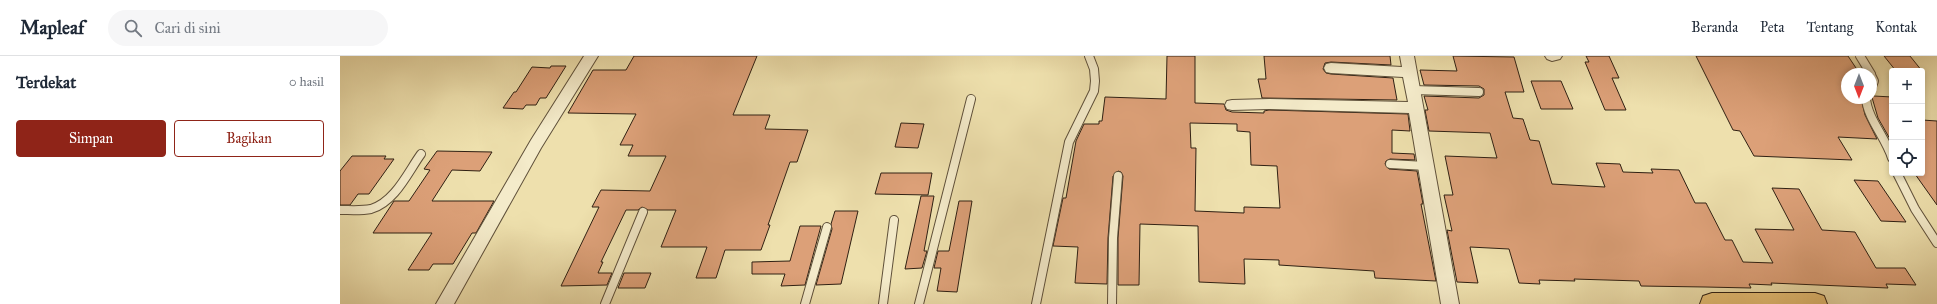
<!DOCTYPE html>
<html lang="id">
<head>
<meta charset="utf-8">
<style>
  body { margin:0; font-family:"IM FELL Great Primer",serif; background:#f6f6f7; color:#1f2937 }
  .controls { position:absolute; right:12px; top:12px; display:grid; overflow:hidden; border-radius:4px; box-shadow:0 2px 6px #0003 }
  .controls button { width:36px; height:36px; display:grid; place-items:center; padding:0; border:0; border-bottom:1px solid #e0e1e3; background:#fff; color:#1f2937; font:20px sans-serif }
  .compass { position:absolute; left:1501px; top:12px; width:36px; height:36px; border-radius:50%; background:#fff; box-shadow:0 2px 6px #0003; rotate:180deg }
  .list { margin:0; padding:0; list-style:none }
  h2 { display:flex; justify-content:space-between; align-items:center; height:52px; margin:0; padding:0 16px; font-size:17px }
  h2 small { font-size:13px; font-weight:400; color:#747a83 }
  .actions { display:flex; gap:8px; padding:12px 16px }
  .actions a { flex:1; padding:9px 0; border:1px solid #8f2418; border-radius:4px; text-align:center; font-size:14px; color:#8f2418 }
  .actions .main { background:#8f2418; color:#fff }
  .icon { flex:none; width:22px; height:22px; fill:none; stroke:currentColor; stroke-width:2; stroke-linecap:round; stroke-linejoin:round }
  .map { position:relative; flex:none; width:1597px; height:248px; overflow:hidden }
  header { display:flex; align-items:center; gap:24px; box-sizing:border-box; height:56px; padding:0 20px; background:#fff; border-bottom:1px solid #e0e1e3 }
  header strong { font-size:19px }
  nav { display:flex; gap:22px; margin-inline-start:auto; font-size:14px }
  .search { width:280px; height:36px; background:#f6f6f7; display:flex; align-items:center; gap:10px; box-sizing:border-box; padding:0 14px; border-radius:22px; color:#747a83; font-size:15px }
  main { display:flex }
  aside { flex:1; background:#fff }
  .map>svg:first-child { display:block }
</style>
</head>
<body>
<header>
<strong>Mapleaf</strong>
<div class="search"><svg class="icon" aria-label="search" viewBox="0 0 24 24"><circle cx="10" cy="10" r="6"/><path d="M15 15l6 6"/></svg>Cari di sini</div>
<nav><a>Beranda</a><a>Peta</a><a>Tentang</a><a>Kontak</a></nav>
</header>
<main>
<aside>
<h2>Terdekat<small>0 hasil</small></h2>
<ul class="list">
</ul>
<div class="actions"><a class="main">Simpan</a><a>Bagikan</a></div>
</aside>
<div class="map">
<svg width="1597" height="248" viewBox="0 0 1597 248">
  <rect width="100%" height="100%" fill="#eee0ad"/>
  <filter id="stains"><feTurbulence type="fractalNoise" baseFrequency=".005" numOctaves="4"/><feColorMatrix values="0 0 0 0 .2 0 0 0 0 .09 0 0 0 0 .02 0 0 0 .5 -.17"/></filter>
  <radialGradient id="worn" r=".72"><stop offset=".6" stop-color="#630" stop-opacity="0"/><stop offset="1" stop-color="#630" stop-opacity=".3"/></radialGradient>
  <g fill="#dca078" stroke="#2f2013" fill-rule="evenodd">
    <path d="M 294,0 L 417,0 L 393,59 L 430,59 L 425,73 L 468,74 L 457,106 L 450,106 L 428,169 L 430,169 L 421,194 L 385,194 L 376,222 L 356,222 L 367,191 L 321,191 L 336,154 L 308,154 L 302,151 L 298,154 L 286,154 L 261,206 L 263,206 L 258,217 L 272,217 L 267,229 L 221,230 L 259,151 L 252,151 L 261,134 L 310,135 L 326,100 L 288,100 L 293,89 L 280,89 L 296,58 L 228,57 L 253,14 L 286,14 Z"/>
    <path d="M 827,0 L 855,0 L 855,47 L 884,48 L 886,54 L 892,56 L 924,57 L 924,55 L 929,54 L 1068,58 L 1070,75 L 1052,74 L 1052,97 L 1074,98 L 1075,104 L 1050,103 L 1046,105 L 1045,108 L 1049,113 L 1077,115 L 1083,148 L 1081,148 L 1096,225 L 1035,222 L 1034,215 L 939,209 L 939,204 L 904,203 L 905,228 L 859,226 L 858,170 L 800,168 L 799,229 L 778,229 L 778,182 L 783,120 L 781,116 L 778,115 L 773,120 L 768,182 L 767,228 L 735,227 L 738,191 L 713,190 L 723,142 L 726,142 L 736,85 L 744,68 L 759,68 L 759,65 L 762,65 L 765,41 L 826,43 ZM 850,67 L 897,68 L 897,75 L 910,76 L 911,109 L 937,110 L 940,152 L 904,151 L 904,157 L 855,155 L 856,92 L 851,92 Z"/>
    <path d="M 924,0 L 1050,0 L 1051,9 L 991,6 L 985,7 L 983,13 L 986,17 L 991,18 L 1053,22 L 1057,44 L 922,42 L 918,23 L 926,23 Z"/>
    <path d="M 1113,0 L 1174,1 L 1184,36 L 1165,36 L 1173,62 L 1183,63 L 1190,84 L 1199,85 L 1212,128 L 1265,131 L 1256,107 L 1280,108 L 1283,116 L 1313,117 L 1311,113 L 1339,114 L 1355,147 L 1366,147 L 1385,184 L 1392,184 L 1403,206 L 1433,207 L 1415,173 L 1454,174 L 1432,132 L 1459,133 L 1482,174 L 1515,176 L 1536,212 L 1565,212 L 1576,229 L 1546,228 L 1548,232 L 1431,227 L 1432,229 L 1409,228 L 1411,232 L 1365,231 L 1301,230 L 1299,225 L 1234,223 L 1235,225 L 1199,224 L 1200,228 L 1179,227 L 1169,193 L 1130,191 L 1138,227 L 1117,226 L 1107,174 L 1112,175 L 1104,139 L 1113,139 L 1105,100 L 1157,102 L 1150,77 L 1089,75 L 1085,54 L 1088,54 L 1084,40 L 1139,42 L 1144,39 L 1144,33 L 1139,30 L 1084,29 L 1080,14 L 1117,15 Z"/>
    <path d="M 1246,0 L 1269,0 L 1279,22 L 1272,22 L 1286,54 L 1265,54 L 1245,6 L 1249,6 Z"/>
    <path d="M 1356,0 L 1508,0 L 1520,18 L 1507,18 L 1507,42 L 1521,42 L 1525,59 L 1537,83 L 1498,81 L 1512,104 L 1414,100 L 1400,75 L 1393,74 Z"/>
    <path d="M 1544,0 L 1570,0 L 1582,15 L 1556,15 Z"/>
    <path d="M 211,10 L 226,10 L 206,42 L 200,42 L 196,49 L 186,49 L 183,53 L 163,52 L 174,36 L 176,36 L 192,11 L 210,12 Z"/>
    <path d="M 1191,25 L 1221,25 L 1233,53 L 1201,53 Z"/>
    <path d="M 1531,38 L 1534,40 L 1552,41 L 1552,84 L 1550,83 L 1538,62 Z"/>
    <path d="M 1582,64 L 1597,65 L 1597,149 L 1575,118 L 1582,118 Z"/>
    <path d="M 561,67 L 584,68 L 578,92 L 555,91 Z"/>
    <path d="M 97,95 L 152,96 L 140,115 L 112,114 L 92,145 L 154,145 L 136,177 L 132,177 L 113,208 L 93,208 L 89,214 L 68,214 L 92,177 L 33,177 L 54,145 L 69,145 L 90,114 L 84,113 Z"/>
    <path d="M 12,100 L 46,100 L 44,103 L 54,103 L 29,138 L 18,138 L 10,149 L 0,149 L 0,115 Z"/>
    <path d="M 541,117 L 592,117 L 588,139 L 535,138 Z"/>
    <path d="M 1514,124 L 1538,125 L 1566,166 L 1541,165 Z"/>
    <path d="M 581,140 L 594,140 L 584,195 L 587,195 L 582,212 L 565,213 Z"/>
    <path d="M 619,145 L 632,145 L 617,236 L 597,235 L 601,212 L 594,212 L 598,195 L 609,195 Z"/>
    <path d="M 495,155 L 518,155 L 501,228 L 476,229 L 492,173 L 491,168 Z"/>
    <path d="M 460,170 L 481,170 L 465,229 L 441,230 L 445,218 L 412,218 L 412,206 L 450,205 Z"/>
    <path d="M 284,217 L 311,217 L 305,232 L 278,232 Z"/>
  </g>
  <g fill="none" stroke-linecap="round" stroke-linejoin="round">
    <g stroke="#5f503a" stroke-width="10">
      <g id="service">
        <path d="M 1520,0 L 1531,18"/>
        <path d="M 1531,19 L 1534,25 L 1531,33"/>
        <path d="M 1073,34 L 1139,36"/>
        <path d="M 1526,42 C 1527,62 1546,82 1552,102"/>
        <path d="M 1050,108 L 1086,110"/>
        <path d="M 1557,117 L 1575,153 L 1597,187"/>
        <path d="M 0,154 C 10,154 21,155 31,153 C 55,146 68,116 81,98"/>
        <path d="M 265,248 L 303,156"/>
        <path d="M 465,248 L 487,171"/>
        <path d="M 543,248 L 554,164"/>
        <path d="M 579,248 L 631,43"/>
        <path d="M 696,248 L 729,86 L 754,35 L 755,25 L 754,13 L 749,0"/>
        <path d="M 772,248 L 773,182 L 778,120"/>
      </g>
    </g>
    <g stroke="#5f503a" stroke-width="2">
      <g id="minor">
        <path d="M 244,0 L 258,0 L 201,92 L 114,248 L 96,248 L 191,84 Z"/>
        <path d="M 1060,0 L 1074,0 L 1119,248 L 1101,248 L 1069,57 L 929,53 L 892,54 L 887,53 L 885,49 L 887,45 L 892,44 L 929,43 L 1068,46 L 1063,21 L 991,17 L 986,16 L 984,12 L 986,8 L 991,7 L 1062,11 Z"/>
        <path d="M 1205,0 L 1222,0 L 1220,3 L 1212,5 L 1207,3 Z"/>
      </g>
    </g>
    <g stroke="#2f2013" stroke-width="2">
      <path id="trunk" d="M 1372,237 L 1475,237 L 1484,240 L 1487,248 L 1360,248 L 1363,240 Z"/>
    </g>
    <use href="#service" stroke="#f4ebca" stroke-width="8"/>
    <use href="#minor" fill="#f4ebca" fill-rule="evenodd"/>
    <use href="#trunk" fill="#e7c076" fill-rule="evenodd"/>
  </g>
  <rect width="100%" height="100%" filter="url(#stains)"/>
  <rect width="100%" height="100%" fill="url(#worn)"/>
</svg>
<div class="controls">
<button>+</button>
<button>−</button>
<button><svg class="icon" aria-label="locate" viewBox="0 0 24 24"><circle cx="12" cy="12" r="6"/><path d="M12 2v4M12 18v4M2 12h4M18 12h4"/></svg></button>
</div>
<svg class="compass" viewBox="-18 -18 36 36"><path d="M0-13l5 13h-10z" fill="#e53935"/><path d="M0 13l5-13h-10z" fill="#747a83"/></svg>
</div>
</main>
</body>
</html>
